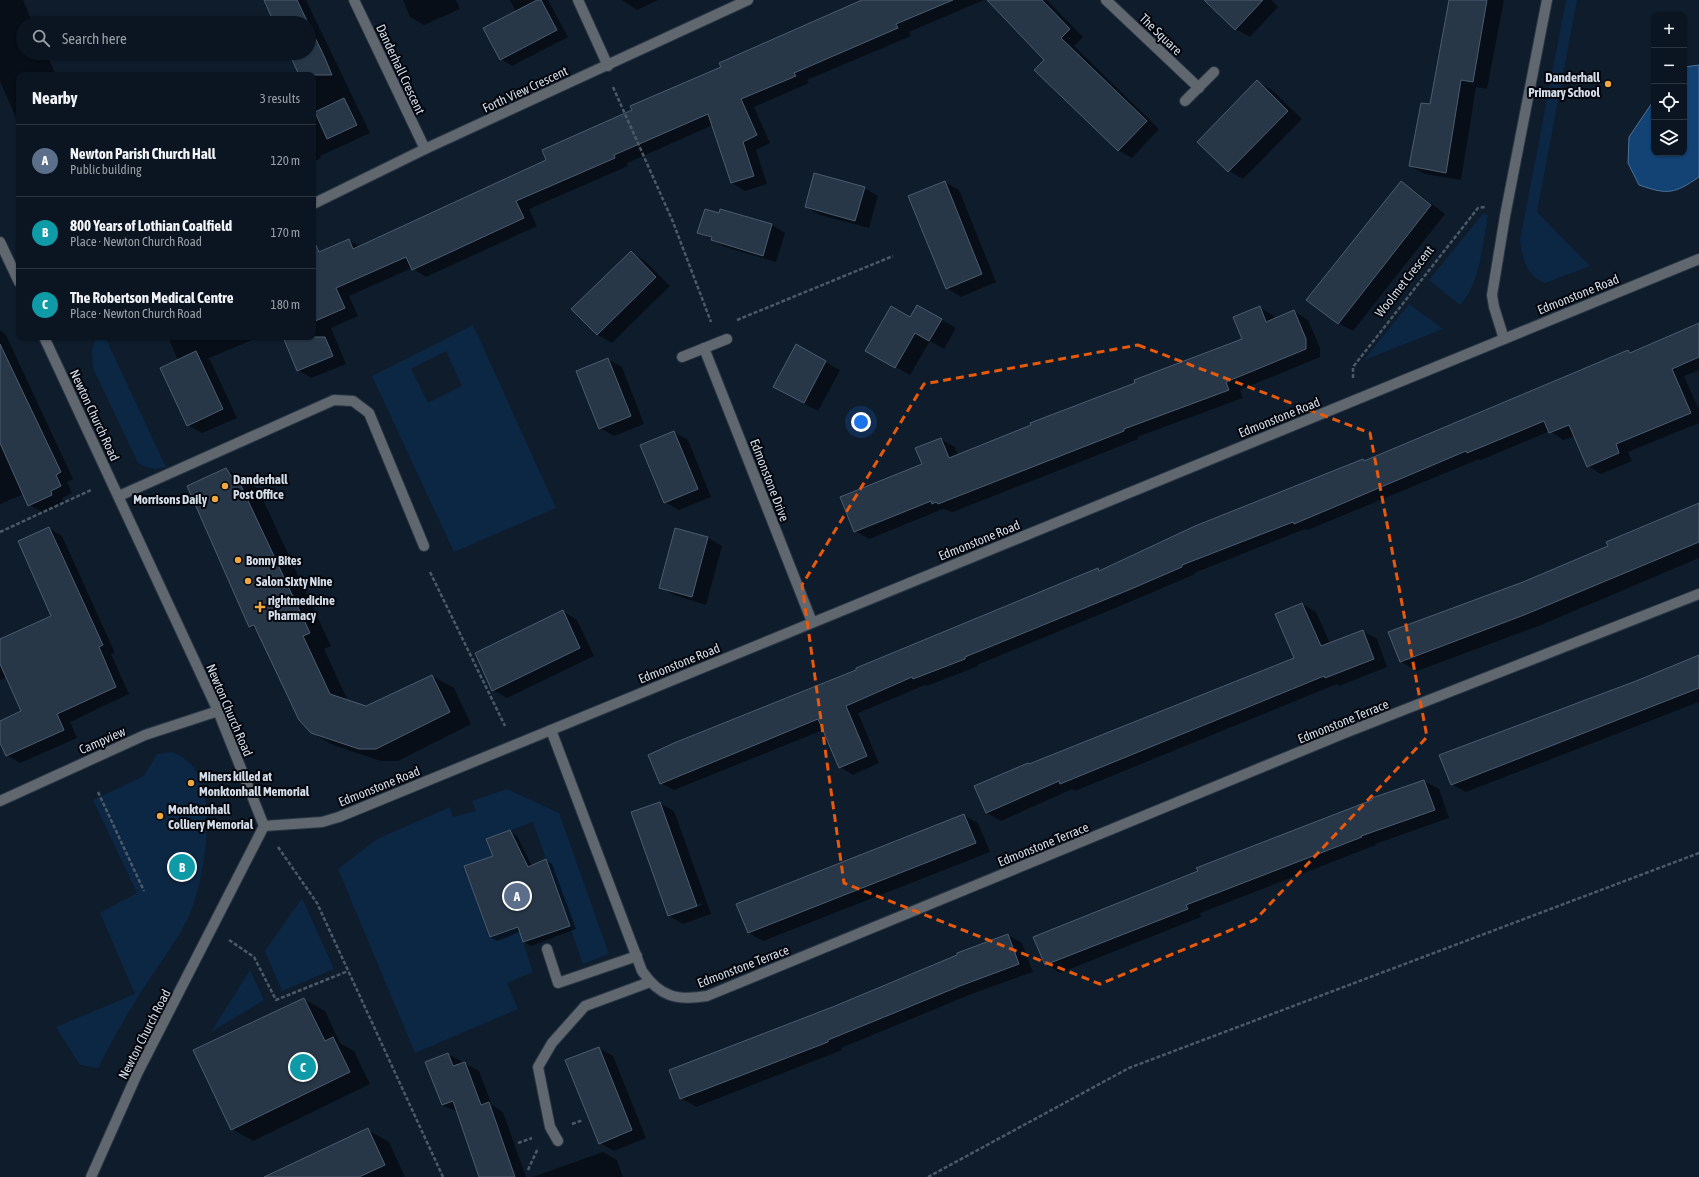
<!DOCTYPE html>
<html lang="en">
<head>
<meta charset="utf-8">
<style>
  body { margin:0; font-family:"Asap Condensed",sans-serif; background:#18222e; color:#f1f3f6 }
  .controls { position:absolute; right:12px; top:12px; display:grid; overflow:hidden; border-radius:8px; box-shadow:0 1px 3px #0004 }
  .controls button { width:36px; height:36px; display:grid; place-items:center; padding:0; border:0; border-bottom:1px solid #2a343f; background:#0a1521; color:#f1f3f6; font:20px sans-serif }
  .you { position:absolute; left:861px; top:422px; width:14px; height:14px; margin:-10px; border:3px solid #fff; border-radius:50%; background:#1a73e8; box-shadow:0 0 0 6px #1a73e833 }
  .badge { display:grid; place-items:center; width:26px; height:26px; border-radius:50%; background:#efa73e; color:#fff; font-size:13px; font-weight:700 }
  .pin { position:absolute; translate:-50% -50%; border:2px solid #fff; box-shadow:0 1px 4px #0006 }
  .list { margin:0; padding:0; list-style:none }
  h2 { display:flex; justify-content:space-between; align-items:center; height:52px; margin:0; padding:0 16px; font-size:17px }
  h2 small { font-size:13px; font-weight:400; color:#999fa5 }
  .list li { display:grid; grid-template-columns:26px 1fr auto; gap:12px; align-items:center; box-sizing:border-box; height:72px; padding:0 16px; border-top:1px solid #2a343f }
  .list b { display:block; font-size:15px; white-space:nowrap }
  .list p { margin:0; font-size:13px; white-space:nowrap; color:#999fa5 }
  .list em { font-size:13px; font-style:normal; color:#999fa5 }
  .icon { flex:none; width:22px; height:22px; fill:none; stroke:currentColor; stroke-width:2; stroke-linecap:round; stroke-linejoin:round }
  .map { position:relative; flex:none; width:1699px; height:1177px; overflow:hidden }
  .search { position:absolute; background:#0a1521; box-shadow:0 1px 3px #0004; left:16px; top:16px; width:300px; height:44px; display:flex; align-items:center; gap:10px; box-sizing:border-box; padding:0 14px; border-radius:22px; color:#999fa5; font-size:15px }
  .panel { position:absolute; background:#0a1521; box-shadow:0 1px 3px #0004; left:16px; top:72px; width:300px; height:268px; border-radius:8px }
  .map>svg:first-child { display:block }
</style>
</head>
<body>
<div class="map">
<svg width="1699" height="1177" viewBox="0 0 1699 1177">
  <rect width="100%" height="100%" fill="#0e1c2c"/>
  <g fill="#0c2744" fill-rule="evenodd">
    <path d="M 1566,0 L 1577,0 L 1537,212 L 1590,266 L 1545,283 C 1526,276 1523,259 1520,240 Z"/>
    <path d="M 1483,214 L 1488,215 C 1482,245 1481,282 1460,305 L 1429,280 Z"/>
    <path d="M 1409,304 L 1443,329 L 1364,360 Z"/>
    <path d="M 473,325 L 556,508 L 454,552 L 372,376 ZM 446,351 L 462,386 L 428,403 L 411,369 Z"/>
    <path d="M 96,337 L 105,337 L 166,467 C 155,470 148,469 138,463 L 93,368 L 92,350 Z"/>
    <path d="M 172,752 C 183,757 191,762 197,773 C 217,805 203,888 187,920 C 175,944 157,967 143,989 C 126,1015 112,1041 98,1068 L 80,1065 L 56,1027 L 135,994 L 100,913 L 137,893 L 93,800 L 144,776 L 157,754 Z"/>
    <path d="M 507,789 L 559,813 L 609,954 L 583,964 L 533,822 L 487,839 L 493,856 L 464,866 L 489,937 L 518,927 L 533,972 L 507,983 L 518,1009 L 415,1053 L 338,869 L 377,839 L 450,807 L 453,817 L 476,811 L 472,801 Z"/>
    <path d="M 302,898 L 334,969 L 282,991 L 265,951 Z"/>
    <path d="M 250,970 L 264,1000 L 211,1032 Z"/>
  </g>
  <path fill="#124374" stroke="#4c7196" d="M 1699,65 L 1699,177 C 1674,194 1668,195 1639,185 L 1628,163 L 1629,137 L 1654,100 L 1654,153 L 1684,153 L 1684,67 Z"/>
  <g fill="#0007" fill-rule="evenodd">
    <path d="M 0,0 L 23,0 L 33,23 L 23,23 L 23,53 L 46,53 L 56,75 L 19,75 L 19,119 L 16,118 L 0,81 Z"/>
    <path d="M 264,0 L 306,0 L 370,133 L 320,156 L 321,158 L 313,162 L 313,109 L 315,108 L 313,102 L 313,75 L 300,75 L 289,53 L 309,53 L 309,23 L 275,23 Z"/>
    <path d="M 403,0 L 456,0 L 460,9 L 424,25 L 410,17 Z"/>
    <path d="M 510,0 L 548,0 L 568,37 L 512,66 L 501,59 L 516,12 Z"/>
    <path d="M 622,0 L 658,0 L 637,10 Z"/>
    <path d="M 865,0 L 984,0 L 909,32 L 911,36 L 807,80 L 809,83 L 754,107 L 770,143 L 756,150 L 767,184 L 745,191 L 732,183 L 713,125 L 627,163 L 628,166 L 529,209 L 537,226 L 426,277 L 412,268 L 349,296 L 358,316 L 331,328 L 346,364 L 311,378 L 298,370 L 284,337 L 313,337 L 313,256 L 349,240 L 361,247 L 548,161 L 633,110 Z"/>
    <path d="M 989,0 L 1047,0 L 1083,37 L 1074,46 L 1159,129 L 1132,158 L 1118,150 L 1045,60 Z"/>
    <path d="M 1206,0 L 1271,0 L 1278,7 L 1250,37 L 1236,29 Z"/>
    <path d="M 1450,0 L 1504,0 L 1487,89 L 1476,87 L 1461,180 L 1425,174 L 1410,166 L 1431,105 Z"/>
    <path d="M 1257,82 L 1272,90 L 1302,119 L 1243,179 L 1229,171 Z"/>
    <path d="M 945,182 L 959,190 L 996,282 L 961,297 L 947,288 Z"/>
    <path d="M 1401,183 L 1415,191 L 1445,214 L 1353,331 L 1338,323 Z"/>
    <path d="M 864,188 L 878,196 L 869,228 L 820,215 L 806,207 Z"/>
    <path d="M 721,210 L 772,225 L 785,233 L 776,262 L 725,247 L 699,232 L 720,214 Z"/>
    <path d="M 631,252 L 645,261 L 670,286 L 612,343 L 598,335 L 573,309 Z"/>
    <path d="M 917,306 L 956,328 L 944,349 L 930,341 L 910,375 L 866,350 L 911,318 Z"/>
    <path d="M 1259,307 L 1274,316 L 1275,319 L 1294,311 L 1308,320 L 1320,348 L 1320,357 L 1240,390 L 1243,398 L 1137,437 L 1138,439 L 953,512 L 943,509 L 869,539 L 855,531 L 923,465 L 941,439 L 955,447 L 958,455 L 1136,384 L 1243,339 Z"/>
    <path d="M 1699,324 L 1699,370 L 1684,376 L 1699,410 L 1699,423 L 1628,452 L 1632,461 L 1601,474 L 1588,466 L 1575,436 L 1563,440 L 1550,431 L 1481,460 L 1479,459 L 1308,530 L 1305,529 L 1194,573 L 1195,574 L 1144,596 L 977,665 L 978,666 L 927,686 L 925,685 L 858,713 L 879,763 L 853,775 L 840,767 L 823,730 L 674,790 L 661,783 L 1098,570 L 1101,571 L 1363,460 L 1366,461 L 1628,352 L 1632,354 Z"/>
    <path d="M 0,330 L 6,335 L 73,479 L 67,482 L 72,493 L 62,498 L 64,502 L 42,512 L 29,505 L 24,494 L 0,504 Z"/>
    <path d="M 168,337 L 259,337 L 207,359 L 210,360 L 237,418 L 202,433 L 188,425 L 180,360 L 177,358 Z"/>
    <path d="M 796,346 L 840,370 L 818,411 L 789,395 Z"/>
    <path d="M 608,359 L 622,367 L 644,424 L 614,436 L 600,428 Z"/>
    <path d="M 674,432 L 688,440 L 711,497 L 679,510 L 665,502 Z"/>
    <path d="M 226,469 L 258,489 L 331,646 L 324,649 L 348,701 L 366,707 L 432,676 L 454,688 L 471,724 L 398,761 L 381,761 L 333,745 L 311,732 L 258,630 L 250,626 Z"/>
    <path d="M 1699,504 L 1699,558 L 1541,625 L 1417,671 L 1401,662 L 1524,583 L 1609,546 Z"/>
    <path d="M 49,528 L 62,536 L 115,653 L 111,654 L 129,694 L 70,722 L 77,738 L 20,763 L 7,755 L 0,740 L 0,722 L 22,712 L 7,677 L 0,680 L 0,640 L 53,616 Z"/>
    <path d="M 676,529 L 708,538 L 722,546 L 706,605 L 674,595 L 660,587 Z"/>
    <path d="M 1302,604 L 1316,612 L 1330,643 L 1363,631 L 1377,639 L 1387,667 L 1339,686 L 1337,684 L 1075,791 L 1072,789 L 1001,821 L 987,813 L 976,787 L 1296,659 L 1277,615 Z"/>
    <path d="M 563,611 L 577,620 L 594,656 L 507,698 L 493,690 Z"/>
    <path d="M 1699,656 L 1699,702 L 1466,792 L 1451,784 L 1636,682 Z"/>
    <path d="M 1424,781 L 1439,789 L 1449,818 L 1375,844 L 1376,845 L 1200,913 L 1201,917 L 1060,973 L 1045,964 L 1374,800 L 1373,798 Z"/>
    <path d="M 660,803 L 674,811 L 711,914 L 683,924 L 669,916 ZM 701,903 L 702,905 L 677,914 L 677,912 Z"/>
    <path d="M 964,815 L 978,823 L 990,852 L 763,941 L 749,933 L 737,904 Z"/>
    <path d="M 510,832 L 517,836 L 532,866 L 546,860 L 552,864 L 576,929 L 531,946 L 524,942 L 520,932 L 497,941 L 490,937 L 494,856 Z"/>
    <path d="M 1008,935 L 1022,943 L 1033,972 L 974,993 L 841,1048 L 842,1050 L 696,1107 L 681,1098 L 835,1007 Z"/>
    <path d="M 304,999 L 325,1011 L 340,1043 L 354,1051 L 370,1084 L 253,1141 L 232,1129 Z"/>
    <path d="M 599,1048 L 613,1056 L 646,1138 L 614,1151 L 600,1143 Z"/>
    <path d="M 448,1054 L 479,1071 L 492,1105 L 503,1112 L 526,1177 L 480,1177 L 458,1112 L 442,1105 Z"/>
    <path d="M 368,1130 L 389,1142 L 405,1177 L 266,1177 Z"/>
    <path d="M 603,1152 L 617,1160 L 623,1177 L 533,1177 Z"/>
  </g>
  <g fill="#283748" stroke="#4c5c6f">
    <path d="M 264,0 L 297,0 L 308,23 L 274,23 Z"/>
    <path d="M 537,0 L 541,0 L 557,30 L 500,60 L 483,28 Z"/>
    <path d="M 862,0 L 953,0 L 896,24 L 898,28 L 794,73 L 796,76 L 741,99 L 757,135 L 743,142 L 754,176 L 731,183 L 708,114 L 614,155 L 615,158 L 516,201 L 524,218 L 412,270 L 406,257 L 336,288 L 345,308 L 313,322 L 313,239 L 319,252 L 349,239 L 353,249 L 546,160 L 542,150 L 632,110 L 630,106 L 721,67 L 719,63 Z"/>
    <path d="M 987,0 L 1042,0 L 1070,29 L 1061,38 L 1147,121 L 1118,151 L 1034,70 L 1044,60 Z"/>
    <path d="M 1204,0 L 1263,0 L 1235,30 Z"/>
    <path d="M 1449,0 L 1487,0 L 1473,82 L 1461,80 L 1446,173 L 1409,166 L 1421,103 L 1430,104 Z"/>
    <path d="M 309,25 L 324,56 L 332,75 L 299,75 L 289,53 L 309,53 Z"/>
    <path d="M 1257,80 L 1288,111 L 1228,172 L 1197,142 Z"/>
    <path d="M 344,98 L 357,125 L 327,139 L 315,112 Z"/>
    <path d="M 814,173 L 865,187 L 855,221 L 805,207 Z"/>
    <path d="M 945,181 L 982,274 L 946,289 L 908,196 Z"/>
    <path d="M 1401,181 L 1431,205 L 1338,324 L 1306,300 Z"/>
    <path d="M 705,209 L 719,213 L 720,209 L 772,224 L 763,256 L 711,240 L 712,237 L 697,233 Z"/>
    <path d="M 631,251 L 656,277 L 597,335 L 571,309 Z"/>
    <path d="M 917,305 L 942,319 L 929,341 L 915,333 L 895,368 L 865,351 L 891,306 L 910,317 Z"/>
    <path d="M 1260,306 L 1266,322 L 1294,310 L 1306,339 L 1306,349 L 1226,382 L 1229,390 L 1124,429 L 1124,431 L 938,504 L 936,502 L 932,504 L 931,501 L 854,532 L 840,497 L 922,464 L 915,448 L 941,438 L 949,458 L 1031,425 L 1030,423 L 1135,383 L 1134,380 L 1242,339 L 1233,317 Z"/>
    <path d="M 1699,323 L 1699,357 L 1672,369 L 1691,413 L 1616,444 L 1619,453 L 1587,467 L 1569,425 L 1549,433 L 1544,421 L 1467,453 L 1466,451 L 1294,524 L 1293,522 L 1182,565 L 1182,567 L 1131,589 L 965,657 L 965,659 L 913,679 L 912,677 L 846,706 L 867,756 L 839,768 L 818,719 L 660,784 L 648,755 L 674,743 L 856,670 L 856,668 L 1098,568 L 1099,571 L 1195,526 L 1363,459 L 1364,461 L 1583,369 L 1628,350 L 1630,353 Z"/>
    <path d="M 283,337 L 325,337 L 333,356 L 297,371 Z"/>
    <path d="M 0,344 L 61,472 L 56,475 L 61,486 L 51,491 L 52,495 L 28,506 L 0,443 Z"/>
    <path d="M 796,344 L 826,361 L 804,403 L 773,387 Z"/>
    <path d="M 196,351 L 223,409 L 187,426 L 160,368 Z"/>
    <path d="M 608,358 L 631,416 L 599,429 L 576,371 Z"/>
    <path d="M 674,431 L 698,489 L 664,503 L 640,445 Z"/>
    <path d="M 226,468 L 232,477 L 236,475 L 310,633 L 303,636 L 330,694 L 366,706 L 432,675 L 450,712 L 376,749 L 359,749 L 311,733 L 299,720 L 254,625 L 249,627 L 187,486 Z"/>
    <path d="M 1699,503 L 1699,542 L 1524,615 L 1400,662 L 1388,632 L 1523,582 L 1608,546 L 1606,542 Z"/>
    <path d="M 49,527 L 103,645 L 99,647 L 116,687 L 57,714 L 64,730 L 6,756 L 0,743 L 0,721 L 21,711 L 0,664 L 0,639 L 51,616 L 18,541 Z"/>
    <path d="M 675,528 L 708,537 L 692,597 L 659,588 Z"/>
    <path d="M 1302,603 L 1321,646 L 1363,630 L 1374,659 L 1325,678 L 1324,676 L 1060,784 L 1059,781 L 986,813 L 974,786 L 1028,763 L 1029,764 L 1294,658 L 1275,614 Z"/>
    <path d="M 563,610 L 580,648 L 492,691 L 475,653 Z"/>
    <path d="M 1699,655 L 1699,688 L 1451,785 L 1439,755 L 1636,681 Z"/>
    <path d="M 1424,780 L 1435,810 L 1361,836 L 1362,837 L 1186,905 L 1188,909 L 1045,965 L 1033,937 L 1198,871 L 1196,868 L 1372,800 L 1372,798 Z"/>
    <path d="M 660,802 L 697,906 L 668,916 L 631,812 Z"/>
    <path d="M 964,814 L 976,843 L 748,933 L 736,904 Z"/>
    <path d="M 510,830 L 528,867 L 546,859 L 570,926 L 523,942 L 518,927 L 490,937 L 464,866 L 493,856 L 486,839 Z"/>
    <path d="M 1008,934 L 1019,964 L 960,986 L 828,1040 L 828,1042 L 680,1099 L 669,1070 L 835,1006 L 957,955 L 957,953 Z"/>
    <path d="M 304,998 L 325,1041 L 333,1037 L 350,1072 L 231,1130 L 193,1050 Z"/>
    <path d="M 599,1047 L 632,1130 L 599,1144 L 565,1060 Z"/>
    <path d="M 448,1053 L 453,1066 L 465,1062 L 481,1105 L 489,1102 L 515,1177 L 479,1177 L 453,1101 L 442,1105 L 425,1062 Z"/>
    <path d="M 368,1128 L 385,1165 L 359,1177 L 264,1177 Z"/>
  </g>
  <g fill="none" stroke-linecap="round" stroke-linejoin="round">
    <g stroke="#2a3746" stroke-width="12">
      <g id="minor">
        <path d="M 354,0 L 425,149"/>
        <path d="M 578,0 L 608,66"/>
        <path d="M 1106,0 L 1199,88"/>
        <path d="M 1185,101 L 1214,72"/>
        <path d="M 313,204 L 425,149 L 748,0"/>
        <path d="M 0,242 L 19,282"/>
        <path d="M 44,337 L 218,711 L 264,826 L 137,1074 L 91,1177"/>
        <path d="M 1504,339 L 1494,307 L 1492,295 L 1505,216 L 1547,0"/>
        <path d="M 704,348 L 812,622"/>
        <path d="M 682,357 L 727,339"/>
        <path d="M 119,496 L 334,400 L 353,401 L 369,413 L 424,546"/>
        <path d="M 551,730 L 642,971 C 660,997 677,1001 707,996 L 1345,733 L 1699,594"/>
        <path d="M 0,801 L 145,735 L 218,711"/>
        <path d="M 264,826 L 322,822 L 339,817 L 1699,259"/>
        <path d="M 547,949 L 558,983 L 637,956"/>
        <path d="M 558,1141 L 550,1127 L 538,1067 L 552,1043 L 585,1006 L 650,982"/>
      </g>
    </g>
    <g stroke="#4c5967" stroke-width="2.5" stroke-dasharray="4 2" stroke-linecap="butt">
      <path d="M 613,87 L 673,222 L 711,322"/>
      <path d="M 737,320 L 893,256"/>
      <path d="M 1353,378 L 1353,367 L 1478,208 L 1485,207"/>
      <path d="M 0,532 L 91,490"/>
      <path d="M 430,572 L 505,726"/>
      <path d="M 98,792 L 144,891"/>
      <path d="M 278,847 L 317,903 L 443,1177"/>
      <path d="M 229,940 L 254,957 L 276,1000 L 348,971"/>
      <path d="M 572,1124 L 583,1120"/>
      <path d="M 518,1143 L 532,1138"/>
      <path d="M 528,1170 L 538,1148"/>
      <path d="M 928,1177 L 1129,1068 L 1699,853"/>
    </g>
    <use href="#minor" stroke="#60676f" stroke-width="10"/>
  </g>
  <path fill="none" stroke="#e8590c" stroke-width="3" stroke-dasharray="8 5" stroke-linejoin="round" d="M 1138,345 L 1370,433 L 1427,737 L 1255,920 L 1100,984 L 844,883 L 802,585 L 924,384 Z"/>
  <g fill="#efa73e" stroke="#03060d" stroke-width="1.5">
    <circle cx="1608" cy="84" r="4"/>
    <circle cx="225" cy="486" r="4"/>
    <circle cx="215" cy="499" r="4"/>
    <circle cx="238" cy="560" r="4"/>
    <circle cx="248" cy="581" r="4"/>
    <path d="M258 601h4v4h4v4h-4v4h-4v-4h-4v-4h4z"/>
    <circle cx="191" cy="783" r="4"/>
    <circle cx="160" cy="816" r="4"/>
  </g>
  <g text-anchor="middle" stroke-width="4" stroke-linejoin="round" paint-order="stroke">
    <g font-size="13" fill="#d3dce7" stroke="#03060d">
      <text transform="translate(1161 34) rotate(44)" y="5">The Square</text>
      <text transform="translate(401 69) rotate(65)" y="5">Danderhall Crescent</text>
      <text transform="translate(525 89) rotate(-25)" y="5">Forth View Crescent</text>
      <text transform="translate(1404 281) rotate(-52)" y="5">Woolmet Crescent</text>
      <text transform="translate(1578 294) rotate(-22)" y="5">Edmonstone Road</text>
      <text transform="translate(95 415) rotate(65)" y="5">Newton Church Road</text>
      <text transform="translate(1279 417) rotate(-22)" y="5">Edmonstone Road</text>
      <text transform="translate(770 480) rotate(69)" y="5">Edmonstone Drive</text>
      <text transform="translate(979 540) rotate(-22)" y="5">Edmonstone Road</text>
      <text transform="translate(679 663) rotate(-22)" y="5">Edmonstone Road</text>
      <text transform="translate(230 710) rotate(67)" y="5">Newton Church Road</text>
      <text transform="translate(1343 721) rotate(-22)" y="5">Edmonstone Terrace</text>
      <text transform="translate(102 740) rotate(-24)" y="5">Campview</text>
      <text transform="translate(379 786) rotate(-22)" y="5">Edmonstone Road</text>
      <text transform="translate(1043 844) rotate(-22)" y="5">Edmonstone Terrace</text>
      <text transform="translate(743 966) rotate(-21)" y="5">Edmonstone Terrace</text>
      <text transform="translate(144 1034) rotate(-63)" y="5">Newton Church Road</text>
    </g>
    <g font-size="13" font-weight="bold" fill="#d3dce7" stroke="#03060d" text-anchor="start">
      <text x="1600" y="82" text-anchor="end">Danderhall<tspan x="1600" dy="15">Primary School</tspan></text>
      <text x="233" y="484">Danderhall<tspan x="233" dy="15">Post Office</tspan></text>
      <text x="207" y="504" text-anchor="end">Morrisons Daily</text>
      <text x="246" y="565">Bonny Bites</text>
      <text x="256" y="586">Salon Sixty Nine</text>
      <text x="268" y="605">rightmedicine<tspan x="268" dy="15">Pharmacy</tspan></text>
      <text x="199" y="781">Miners killed at<tspan x="199" dy="15">Monktonhall Memorial</tspan></text>
      <text x="168" y="814">Monktonhall<tspan x="168" dy="15">Colliery Memorial</tspan></text>
    </g>
  </g>
</svg>
<div class="controls">
<button>+</button>
<button>−</button>
<button><svg class="icon" aria-label="locate" viewBox="0 0 24 24"><circle cx="12" cy="12" r="6"/><path d="M12 2v4M12 18v4M2 12h4M18 12h4"/></svg></button>
<button><svg class="icon" aria-label="layers" viewBox="0 0 24 24"><path d="M12 4l9 5-9 5-9-5zM3 14l9 5 9-5"/></svg></button>
</div>
<div class="you"></div>
<div class="pin badge" style="left:517px;top:896px;background:#5c6f8a">A</div>
<div class="pin badge" style="left:182px;top:867px;background:#0f9aa8">B</div>
<div class="pin badge" style="left:303px;top:1067px;background:#0f9aa8">C</div>
<div class="search"><svg class="icon" aria-label="search" viewBox="0 0 24 24"><circle cx="10" cy="10" r="6"/><path d="M15 15l6 6"/></svg>Search here</div>
<section class="panel">
<h2>Nearby<small>3 results</small></h2>
<ul class="list">
<li><span class="badge" style="background:#5c6f8a">A</span><div><b>Newton Parish Church Hall</b><p>Public building</p></div><em>120 m</em></li>
<li><span class="badge" style="background:#0f9aa8">B</span><div><b>800 Years of Lothian Coalfield</b><p>Place · Newton Church Road</p></div><em>170 m</em></li>
<li><span class="badge" style="background:#0f9aa8">C</span><div><b>The Robertson Medical Centre</b><p>Place · Newton Church Road</p></div><em>180 m</em></li>
</ul>
</section>
</div>
</body>
</html>
